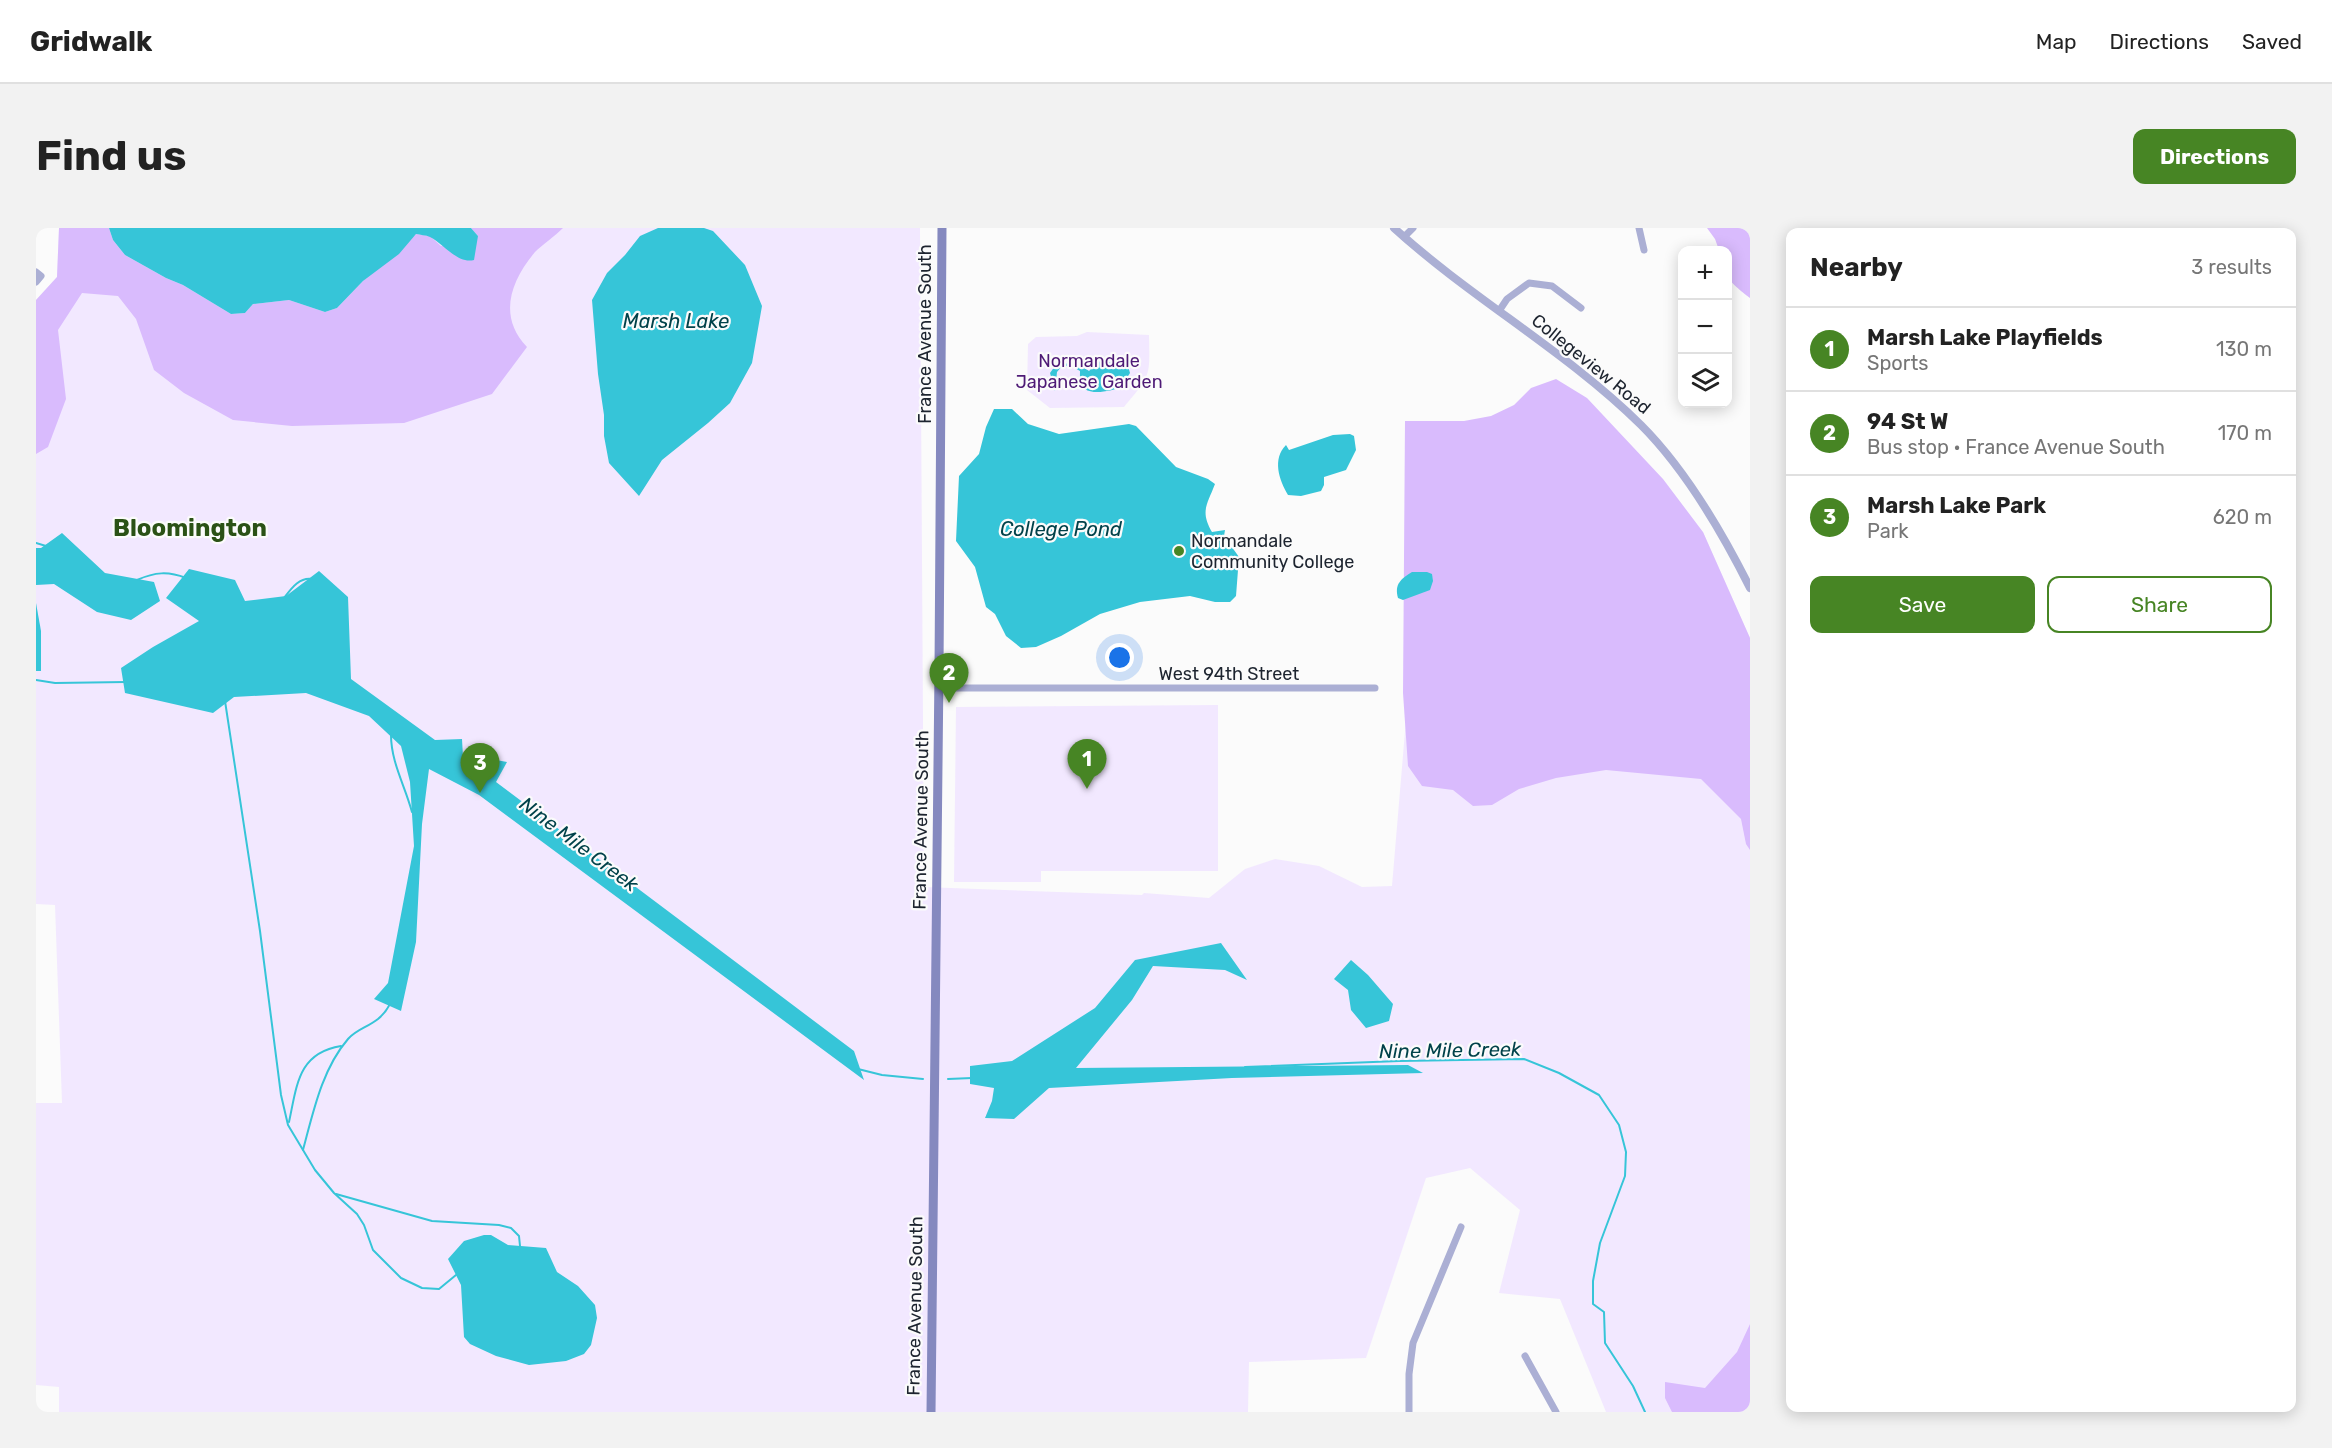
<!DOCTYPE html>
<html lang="en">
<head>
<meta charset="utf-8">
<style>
  body { margin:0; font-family:Rubik,sans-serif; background:#f2f2f2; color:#222 }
  .controls { position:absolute; right:18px; top:18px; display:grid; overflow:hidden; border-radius:12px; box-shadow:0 3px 15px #0003 }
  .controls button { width:54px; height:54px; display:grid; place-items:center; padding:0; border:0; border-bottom:2px solid #e0e0e0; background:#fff; color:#222; font:30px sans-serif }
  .you { position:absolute; left:1084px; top:430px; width:21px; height:21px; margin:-15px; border:4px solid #fff; border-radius:50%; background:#1a73e8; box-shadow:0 0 0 9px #1a73e833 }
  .badge { display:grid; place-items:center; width:39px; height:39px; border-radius:50%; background:#478524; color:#fff; font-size:20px; font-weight:700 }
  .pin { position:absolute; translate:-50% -50px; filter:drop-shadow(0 2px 3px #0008) }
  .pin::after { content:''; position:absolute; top:32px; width:21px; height:18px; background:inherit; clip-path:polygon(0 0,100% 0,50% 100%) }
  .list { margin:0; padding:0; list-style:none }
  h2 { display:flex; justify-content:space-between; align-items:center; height:78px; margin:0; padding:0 24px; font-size:26px }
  h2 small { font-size:20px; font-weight:400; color:#767676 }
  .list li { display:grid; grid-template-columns:39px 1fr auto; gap:18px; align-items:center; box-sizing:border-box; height:84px; padding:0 24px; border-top:2px solid #e0e0e0 }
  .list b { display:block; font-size:22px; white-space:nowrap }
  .list p { margin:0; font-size:20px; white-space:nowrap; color:#767676 }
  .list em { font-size:20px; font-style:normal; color:#767676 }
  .actions { display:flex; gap:12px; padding:18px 24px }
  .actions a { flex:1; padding:14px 0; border:2px solid #478524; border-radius:12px; text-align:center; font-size:21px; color:#478524 }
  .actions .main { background:#478524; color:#fff }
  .icon { flex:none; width:33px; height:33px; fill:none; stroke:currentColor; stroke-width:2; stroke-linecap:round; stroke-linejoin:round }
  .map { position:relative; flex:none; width:1714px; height:1184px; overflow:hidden; border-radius:12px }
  header { display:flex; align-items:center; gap:36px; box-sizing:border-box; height:84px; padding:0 30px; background:#fff; border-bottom:2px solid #e0e0e0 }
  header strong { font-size:28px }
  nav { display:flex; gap:33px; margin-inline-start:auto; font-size:21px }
  .intro { display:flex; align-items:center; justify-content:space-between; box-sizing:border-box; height:144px; padding:0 36px }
  h1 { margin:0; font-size:42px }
  .button { padding:15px 27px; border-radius:12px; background:#478524; color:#fff; font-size:21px; font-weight:700 }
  main { display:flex; gap:36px; padding:0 36px }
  aside { flex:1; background:#fff; border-radius:12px; box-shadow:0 3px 15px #0003 }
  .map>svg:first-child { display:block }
</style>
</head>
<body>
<header>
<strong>Gridwalk</strong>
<nav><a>Map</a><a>Directions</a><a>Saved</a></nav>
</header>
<div class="intro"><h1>Find us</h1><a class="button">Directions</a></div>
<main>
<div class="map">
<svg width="1714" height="1184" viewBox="0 0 1714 1184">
  <rect width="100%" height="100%" fill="#fbfbfb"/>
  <g fill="#f2e8ff">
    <path d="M 23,0 L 884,0 L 888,659 L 1106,667 L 1108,665 L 1173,670 L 1209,641 L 1239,631 L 1283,638 L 1326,659 L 1356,658 L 1372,468 L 1633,300 L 1667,304 L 1714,410 L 1714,1184 L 1570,1184 L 1524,1071 L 1463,1065 L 1484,982 L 1434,940 L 1390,950 L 1330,1130 L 1213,1134 L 1212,1184 L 23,1184 L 23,1159 L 0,1157 L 0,875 L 26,875 L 19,677 L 0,676 L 0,72 L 21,49 Z"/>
    <path d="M 1051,104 L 1113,107 C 1114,149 1115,147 1088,179 L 1014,180 L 991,162 L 992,116 L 1000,109 L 1041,108 Z"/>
    <path d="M 1182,477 L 1182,643 L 1005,643 L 1005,654 L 918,654 L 920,479 Z"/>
  </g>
  <g fill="#d9bbfd">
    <path d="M 23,0 L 73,0 L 77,12 L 89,27 L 130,50 L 147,57 L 195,86 L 209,85 L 217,76 L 253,72 L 289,84 L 301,80 L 327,53 L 380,6 L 394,8 L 405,18 L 442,8 L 435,0 L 527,0 C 519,8 506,17 499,24 C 474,54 462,89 491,119 L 456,166 L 368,195 L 256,198 L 197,192 L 148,165 L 118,142 L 100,91 L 82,68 L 46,65 L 22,102 L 30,171 L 12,219 L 0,226 L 0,72 L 21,49 Z"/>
    <path d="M 1671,0 L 1714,0 L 1714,70 C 1689,50 1692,54 1692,22 L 1683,22 L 1679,11 Z"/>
    <path d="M 1520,151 L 1551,170 L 1627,251 L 1667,304 L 1714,410 L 1714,622 L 1710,616 L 1705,591 L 1665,551 L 1570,542 L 1520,550 L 1483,561 L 1456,577 L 1437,578 L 1417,562 L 1386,558 L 1372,538 L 1367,465 L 1369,193 L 1428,193 L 1455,188 L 1478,177 L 1495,160 Z"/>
    <path d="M 1714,1096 L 1714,1184 L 1636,1184 L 1629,1170 L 1629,1154 L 1669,1160 L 1701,1124 Z"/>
  </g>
  <g fill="#36c5d8">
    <path d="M 73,0 L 435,0 L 442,8 L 438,32 C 421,36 408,16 394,9 C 390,7 384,7 380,6 L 363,26 L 327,53 L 301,80 L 289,84 L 253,72 L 217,76 L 209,85 L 195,86 L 147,57 L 130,50 L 89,27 L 77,12 Z"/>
    <path d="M 622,0 L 668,0 L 677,3 L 709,37 L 726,78 L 716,135 L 694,175 L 672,195 L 626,232 L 603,268 L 573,235 L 568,208 L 568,187 L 562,146 L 556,72 L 571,45 L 589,27 L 604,8 Z"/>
    <path d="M 1063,133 L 1066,137 L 1069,134 L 1084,134 L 1092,138 L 1094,145 L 1085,159 C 1076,163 1057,167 1049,161 C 1043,157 1044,148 1044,143 L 1035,138 L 1026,138 L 1021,144 L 1019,163 L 1014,145 L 1019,138 C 1031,133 1043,136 1053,143 L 1056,140 L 1055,134 Z"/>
    <path d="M 958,181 L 976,181 L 992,196 L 1023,206 L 1093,196 L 1100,198 L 1140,239 L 1172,251 L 1179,256 C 1171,277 1164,283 1176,304 L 1189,302 L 1188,308 L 1203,329 L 1200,368 L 1194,374 L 1179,374 L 1154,368 L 1104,374 L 1064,386 L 1025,408 L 1000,419 L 985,420 L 970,408 L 959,386 L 950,379 L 939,339 L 920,313 L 923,248 L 943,226 L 950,199 Z"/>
    <path d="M 1314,206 L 1318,208 L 1320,222 L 1310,242 L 1288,249 L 1288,257 L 1285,263 L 1265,268 L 1252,267 C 1243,252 1236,231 1250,217 L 1253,222 L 1297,207 Z"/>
    <path d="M 26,305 L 69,345 L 118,354 L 124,373 L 95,392 L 61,384 L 18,356 L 0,357 L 0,320 L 5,320 Z"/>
    <path d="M 153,341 L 199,352 L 209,373 L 250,368 L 283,343 L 312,369 L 315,451 L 399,512 L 426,511 L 427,529 L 444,529 L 471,534 L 460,554 L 818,823 L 828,852 L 443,567 L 393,541 L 386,596 L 380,714 L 365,783 L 338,771 L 352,755 L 378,618 L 374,554 L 365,518 L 333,488 L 270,465 L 198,469 L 177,485 L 89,465 L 85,440 L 117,419 L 163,393 L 130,370 Z"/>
    <path d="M 1376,344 L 1391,344 L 1396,346 L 1397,353 L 1394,362 L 1367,372 L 1362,370 C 1358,356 1365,351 1376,344 Z"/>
    <path d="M 0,375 L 5,403 L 5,443 L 0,443 Z"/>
    <path d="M 1185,715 L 1211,752 L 1189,742 L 1117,738 L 1096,772 L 1040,840 L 1372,837 L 1387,845 L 1196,850 L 1013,860 L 978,891 L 949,890 L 956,873 L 958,860 L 934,856 L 934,838 L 976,833 L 1059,780 L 1099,732 Z"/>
    <path d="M 1315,732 L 1332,747 L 1357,776 L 1353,793 L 1330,800 L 1315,782 L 1312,762 L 1298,751 Z"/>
    <path d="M 448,1007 L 455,1007 L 472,1017 L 510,1020 L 521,1044 L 542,1058 L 559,1077 L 561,1090 L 555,1117 L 548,1126 L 530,1133 L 493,1137 L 460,1128 L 434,1116 L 428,1109 L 425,1057 L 412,1031 L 428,1013 Z"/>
  </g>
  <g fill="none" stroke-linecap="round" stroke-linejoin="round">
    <g stroke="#36c5d8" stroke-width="2">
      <path d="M 0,315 L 10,318"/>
      <path d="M 101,352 C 119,344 132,343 150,350"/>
      <path d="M 248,370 C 255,361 263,349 276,351"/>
      <path d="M 0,452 L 19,455 L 90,454"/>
      <path d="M 189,473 L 224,703 L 245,867 L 252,897 L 279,942 L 298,965 L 321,986 L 328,997 L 337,1022 L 365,1050 L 386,1060 L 403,1061 L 420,1047"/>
      <path d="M 355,507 C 355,534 369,558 376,584"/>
      <path d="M 1209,839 L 1363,833 L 1488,831 L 1523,845 L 1563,867 L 1583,897 L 1590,924 L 1589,948 L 1564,1015 L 1557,1053 L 1557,1076 L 1568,1084 L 1569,1115 L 1597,1158 L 1609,1184"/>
      <path d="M 822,841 L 846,847 L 887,851"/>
      <path d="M 912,851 L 936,850"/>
      <path d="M 253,894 C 261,857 262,825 305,818"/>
      <path d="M 267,922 C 277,885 286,841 312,811 C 324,797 342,799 354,776"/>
      <path d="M 300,966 L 396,993 L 463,997 L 475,1000 L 483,1008 L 484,1018"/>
    </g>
    <g stroke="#abafd4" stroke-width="7">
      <path d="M 1603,0 L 1608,22"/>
      <path d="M 1368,9 L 1377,0"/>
      <path d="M 0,44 L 5,48 L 0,54"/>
      <path d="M 1463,83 L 1471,71 L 1493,55 L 1516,58 L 1545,80"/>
      <path d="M 903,460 L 1339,460"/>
      <path d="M 1489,1128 L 1520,1184"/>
      <path d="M 1373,1184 L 1373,1146 L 1377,1115 L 1425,999"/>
    </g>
    <path stroke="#abafd4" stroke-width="8" d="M 1358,0 C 1436,71 1530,123 1605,197 C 1650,242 1686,304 1714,360"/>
    <path stroke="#8589bf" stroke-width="9" d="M 895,1184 L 903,443 L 906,0"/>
  </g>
  <circle fill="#478524" stroke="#fbfbfb" stroke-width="2" cx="1143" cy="323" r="6"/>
  <g text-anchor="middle" stroke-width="4.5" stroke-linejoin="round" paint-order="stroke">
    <g font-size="18" fill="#1d242f" stroke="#fbfbfb">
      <text transform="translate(889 106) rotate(-90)" y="6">France Avenue South</text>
      <text transform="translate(1555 136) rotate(39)" y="6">Collegeview Road</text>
      <text x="1193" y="452">West 94th Street</text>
      <text transform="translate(885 592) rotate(-89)" y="6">France Avenue South</text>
      <text transform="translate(879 1078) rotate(-89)" y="6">France Avenue South</text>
    </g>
    <g font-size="18" fill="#4e1a76" stroke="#fbfbfb">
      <text x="1053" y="139">Normandale<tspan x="1053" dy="21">Japanese Garden</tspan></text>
    </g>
    <g font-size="18" fill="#1d242f" stroke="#fbfbfb" text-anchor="start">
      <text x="1155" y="319">Normandale<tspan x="1155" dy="21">Community College</tspan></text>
    </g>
    <g font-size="20" font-style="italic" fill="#01424a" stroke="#fbfbfb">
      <text x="640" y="100">Marsh Lake</text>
      <text x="1025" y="308">College Pond</text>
      <text transform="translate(543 616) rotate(37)" y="7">Nine Mile Creek</text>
      <text transform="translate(1414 822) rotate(-1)" y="7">Nine Mile Creek</text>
    </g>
    <g font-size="24" font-weight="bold" fill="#2b5216" stroke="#fbfbfb">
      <text x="154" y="308">Bloomington</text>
    </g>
  </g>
</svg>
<div class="controls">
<button>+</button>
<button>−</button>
<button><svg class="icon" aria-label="layers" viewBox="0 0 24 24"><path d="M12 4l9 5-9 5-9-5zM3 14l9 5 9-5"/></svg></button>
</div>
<div class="you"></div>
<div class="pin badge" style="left:1051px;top:561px">1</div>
<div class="pin badge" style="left:913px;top:475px">2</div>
<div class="pin badge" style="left:444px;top:565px">3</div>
</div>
<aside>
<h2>Nearby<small>3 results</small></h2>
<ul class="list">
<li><span class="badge">1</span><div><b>Marsh Lake Playfields</b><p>Sports</p></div><em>130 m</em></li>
<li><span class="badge">2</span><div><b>94 St W</b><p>Bus stop · France Avenue South</p></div><em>170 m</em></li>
<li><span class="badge">3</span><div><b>Marsh Lake Park</b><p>Park</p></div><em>620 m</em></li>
</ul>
<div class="actions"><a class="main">Save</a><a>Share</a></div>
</aside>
</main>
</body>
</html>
